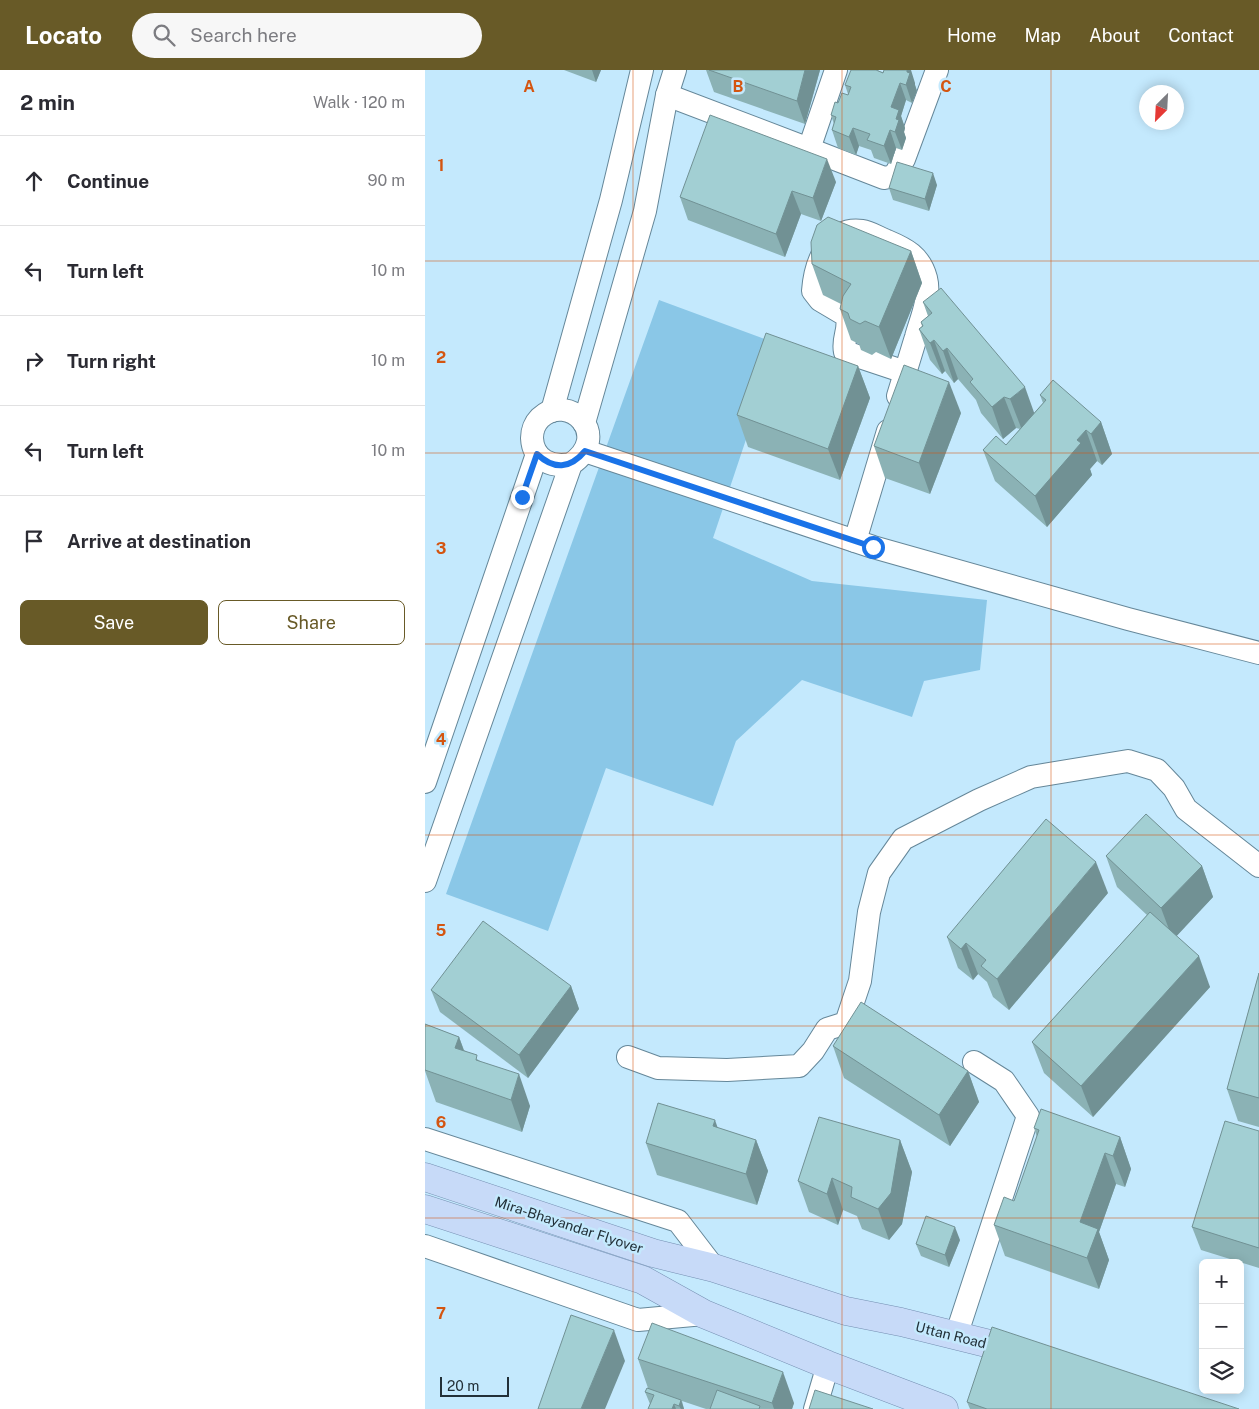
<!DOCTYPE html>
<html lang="en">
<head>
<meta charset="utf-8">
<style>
  body { margin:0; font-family:"Public Sans",sans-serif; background:#f7f7f7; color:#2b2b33 }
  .controls { position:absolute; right:15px; bottom:15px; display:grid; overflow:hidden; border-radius:8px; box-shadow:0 2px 12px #0003 }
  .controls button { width:45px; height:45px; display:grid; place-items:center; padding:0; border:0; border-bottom:1px solid #e1e1e2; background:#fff; color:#2b2b33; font:25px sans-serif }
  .compass { position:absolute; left:714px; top:15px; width:45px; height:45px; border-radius:50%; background:#fff; box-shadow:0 2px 12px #0003; rotate:204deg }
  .scale { position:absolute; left:15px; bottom:12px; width:69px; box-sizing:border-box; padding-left:5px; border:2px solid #223038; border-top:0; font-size:14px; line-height:18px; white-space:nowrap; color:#223038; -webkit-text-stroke:4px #c4e9fd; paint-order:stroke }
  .stop { position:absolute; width:15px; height:15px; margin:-11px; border:4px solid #1a73e8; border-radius:50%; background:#fff }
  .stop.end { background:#1a73e8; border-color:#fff; box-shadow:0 1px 5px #0008 }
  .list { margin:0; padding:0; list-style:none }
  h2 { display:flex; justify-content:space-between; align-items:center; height:65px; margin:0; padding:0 20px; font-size:21px }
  h2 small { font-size:16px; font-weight:400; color:#7c7c81 }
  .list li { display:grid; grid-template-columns:32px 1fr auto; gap:15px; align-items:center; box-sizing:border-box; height:90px; padding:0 20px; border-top:1px solid #e1e1e2 }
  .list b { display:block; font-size:19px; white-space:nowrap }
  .list em { font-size:16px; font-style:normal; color:#7c7c81 }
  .actions { display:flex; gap:10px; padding:15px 20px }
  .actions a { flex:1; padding:11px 0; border:1px solid #685a27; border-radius:8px; text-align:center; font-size:18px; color:#685a27 }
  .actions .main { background:#685a27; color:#fff }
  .icon { flex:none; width:28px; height:28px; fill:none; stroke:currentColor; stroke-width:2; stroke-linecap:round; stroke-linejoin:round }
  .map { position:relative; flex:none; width:834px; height:1339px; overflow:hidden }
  header { display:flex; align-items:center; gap:30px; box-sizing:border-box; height:70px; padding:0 25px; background:#685a27; color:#fff }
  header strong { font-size:24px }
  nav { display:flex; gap:28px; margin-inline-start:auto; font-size:18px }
  .search { width:350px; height:45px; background:#f7f7f7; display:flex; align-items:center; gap:12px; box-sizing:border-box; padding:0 18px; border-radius:28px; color:#7c7c81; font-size:19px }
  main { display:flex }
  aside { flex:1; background:#fff }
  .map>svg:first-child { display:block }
</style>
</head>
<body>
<header>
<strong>Locato</strong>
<div class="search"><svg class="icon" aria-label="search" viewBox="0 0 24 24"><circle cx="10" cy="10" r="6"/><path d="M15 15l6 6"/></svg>Search here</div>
<nav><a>Home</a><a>Map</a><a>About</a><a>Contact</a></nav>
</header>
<main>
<aside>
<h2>2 min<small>Walk · 120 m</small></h2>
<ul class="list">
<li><svg class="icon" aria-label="ahead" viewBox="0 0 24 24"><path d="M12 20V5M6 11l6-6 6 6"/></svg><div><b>Continue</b></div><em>90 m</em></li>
<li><svg class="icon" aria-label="left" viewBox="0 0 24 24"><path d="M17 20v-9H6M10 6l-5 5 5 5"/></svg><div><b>Turn left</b></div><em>10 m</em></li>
<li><svg class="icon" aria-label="right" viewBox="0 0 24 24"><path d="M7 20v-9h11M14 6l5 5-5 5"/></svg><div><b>Turn right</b></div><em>10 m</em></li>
<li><svg class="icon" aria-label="left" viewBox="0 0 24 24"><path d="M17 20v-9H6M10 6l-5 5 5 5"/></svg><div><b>Turn left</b></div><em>10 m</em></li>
<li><svg class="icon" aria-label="arrive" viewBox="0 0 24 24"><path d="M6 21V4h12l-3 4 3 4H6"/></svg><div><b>Arrive at destination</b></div></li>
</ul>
<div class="actions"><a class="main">Save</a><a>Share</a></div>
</aside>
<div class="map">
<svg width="834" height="1339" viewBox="0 0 834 1339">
  <rect width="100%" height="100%" fill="#c4e9fd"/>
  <path fill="#8ac7e7" d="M 234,230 L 353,274 L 288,468 L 387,511 L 562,530 L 555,600 L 499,611 L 487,647 L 377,610 L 311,671 L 288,736 L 181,698 L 123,861 L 21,824 Z"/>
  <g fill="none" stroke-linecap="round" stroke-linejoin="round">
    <g stroke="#658799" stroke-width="24">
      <g id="minor">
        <path d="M 242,25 L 384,79 L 411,0"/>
        <path d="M 384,79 L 459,108 L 469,106 L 479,89 L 512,0"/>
        <path d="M 473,326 C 479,306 485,287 491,267 C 496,249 506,227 501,208 C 495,186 481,179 462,171 C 454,168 445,162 437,161 C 403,156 390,194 388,221 L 395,230 L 422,246 C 425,261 417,268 420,282 L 480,302"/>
        <path d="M 127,341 L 186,130 L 217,0"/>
        <path d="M 159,353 L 220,141 L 242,25 L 250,0"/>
        <path d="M 160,381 L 448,477 L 703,549 L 834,583"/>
        <path d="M 430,471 L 463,361"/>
        <path d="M 0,712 L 112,384"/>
        <path d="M 0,811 L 146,394 C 188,366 144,321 115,348 C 110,353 107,361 107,368 C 108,390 127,398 146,394"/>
        <path d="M 203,987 L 233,998 L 302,1000 L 374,996 L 388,981 L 402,959 L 421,953 L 435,911 L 444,842 L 454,803 L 478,769 L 554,730 L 606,707 L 703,691 L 732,700 L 749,718 L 761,739 L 834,796"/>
        <path d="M 0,1069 L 253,1151 L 289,1198"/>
        <path d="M 0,1176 L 213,1250 L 279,1244"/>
        <path d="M 531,1266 L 603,1046 L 579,1011 L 549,992"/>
        <path d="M 390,1339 L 403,1295"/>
      </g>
    </g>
    <g stroke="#758fb2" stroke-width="29">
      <g id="major">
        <path d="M 0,1107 L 228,1183 L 289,1198 L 421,1241 L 476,1252 L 573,1276 L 597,1284"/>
        <path d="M 0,1139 L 218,1210 L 279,1244 L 403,1295 L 519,1339"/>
      </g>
    </g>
    <use href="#minor" stroke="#fff" stroke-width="22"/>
    <use href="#major" stroke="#c7daf8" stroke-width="28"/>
  </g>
  <g fill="#8bb2b5">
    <path d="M 139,0 L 176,0 L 171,12 Z"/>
    <path d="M 281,0 L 395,0 L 380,54 L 289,22 Z"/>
    <path d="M 453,0 L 454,1 L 490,13 L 490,15 L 492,21 L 487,33 L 481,30 L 476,46 L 480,58 L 479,62 L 481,68 L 477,80 L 471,78 L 466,94 L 449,88 L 446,80 L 434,76 L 431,85 L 413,78 L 407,60 L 409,54 L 406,45 L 413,33 L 423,25 L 423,24 L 420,15 Z"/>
    <path d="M 411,112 L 396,151 L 376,144 L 360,187 L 263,150 L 255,127 Z"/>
    <path d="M 512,115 L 504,141 L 468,130 L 464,118 Z"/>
    <path d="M 486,181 L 497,213 L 466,289 L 451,282 L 447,285 L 436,280 L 434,274 L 426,270 L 415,239 L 416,234 L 398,225 L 387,194 Z"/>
    <path d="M 498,232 L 609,343 L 618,333 L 615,325 L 676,352 L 687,384 L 677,395 L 672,391 L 665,399 L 667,405 L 622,457 L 570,411 L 558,380 L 581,375 L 595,359 L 591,358 L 578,369 L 556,343 L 551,330 L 533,309 L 529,313 L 520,301 L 517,304 L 505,290 L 494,259 L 497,256 L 496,252 L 503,246 Z"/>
    <path d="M 433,296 L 445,328 L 415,410 L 323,377 L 312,345 Z"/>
    <path d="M 536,343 L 505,424 L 460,408 L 449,376 Z"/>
    <path d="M 681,786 L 777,796 L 788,827 L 751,866 L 785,917 L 668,1047 L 619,1003 L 607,972 L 722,845 L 692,817 Z"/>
    <path d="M 683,823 L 584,940 L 568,927 L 562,912 L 553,904 L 548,910 L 533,898 L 522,867 Z"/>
    <path d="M 834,903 L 834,1057 L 813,1051 L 802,1019 Z"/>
    <path d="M 146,916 L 154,939 L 103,1008 L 15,942 L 6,920 Z"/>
    <path d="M 0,954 L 34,967 L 39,980 L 55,991 L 105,1036 L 97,1062 L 11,1032 L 0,1001 Z"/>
    <path d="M 408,976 L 543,1001 L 554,1032 L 525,1076 L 419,1008 Z"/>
    <path d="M 293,1058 L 331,1070 L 343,1101 L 332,1135 L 232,1105 L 221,1073 Z"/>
    <path d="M 609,1058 L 695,1067 L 706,1099 L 700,1117 L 691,1114 L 674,1162 L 684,1190 L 674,1219 L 580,1186 L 569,1155 L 589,1131 L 612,1067 Z"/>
    <path d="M 834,1061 L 834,1198 L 776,1180 L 767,1157 Z"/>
    <path d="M 475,1070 L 487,1102 L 477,1154 L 464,1170 L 437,1159 L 432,1146 L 418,1140 L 413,1155 L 384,1142 L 373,1111 Z"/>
    <path d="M 535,1170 L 524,1197 L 496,1186 L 491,1174 Z"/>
    <path d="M 213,1289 L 369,1333 L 367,1339 L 281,1339 L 257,1331 L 259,1339 L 223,1339 L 225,1334 L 220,1322 L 223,1318 Z"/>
    <path d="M 542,1332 L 814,1339 L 545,1339 Z"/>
  </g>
  <g fill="#719194">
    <path d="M 167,0 L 176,0 L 171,12 Z"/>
    <path d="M 380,0 L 395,0 L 380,54 L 372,31 Z"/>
    <path d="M 482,0 L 486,0 L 490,13 L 490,15 L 492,21 L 487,33 L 481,15 Z"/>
    <path d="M 475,13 L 481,30 L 476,46 L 480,58 L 479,62 L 481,68 L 477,80 L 470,62 L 466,37 Z"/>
    <path d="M 428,58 L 434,76 L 431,85 L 424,67 Z"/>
    <path d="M 465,60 L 471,78 L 466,94 L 459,76 Z"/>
    <path d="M 402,89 L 411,112 L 396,151 L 388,128 Z"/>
    <path d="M 508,103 L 512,115 L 504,141 L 500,129 Z"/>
    <path d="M 367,121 L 376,144 L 360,187 L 351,164 Z"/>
    <path d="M 486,181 L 497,213 L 466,289 L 454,257 Z"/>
    <path d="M 509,270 L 520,301 L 517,304 L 505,273 Z"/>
    <path d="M 522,278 L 533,309 L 529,313 L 518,281 Z"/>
    <path d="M 433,296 L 445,328 L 415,410 L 403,379 Z"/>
    <path d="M 524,312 L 536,343 L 505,424 L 494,393 Z"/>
    <path d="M 600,317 L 611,348 L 597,360 L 585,329 Z"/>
    <path d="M 579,327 L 591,358 L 578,369 L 567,337 Z"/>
    <path d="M 676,352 L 687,384 L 677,395 L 666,364 Z"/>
    <path d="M 661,360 L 672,391 L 665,399 L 667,405 L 622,457 L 610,426 L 652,370 Z"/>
    <path d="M 671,792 L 683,823 L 584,940 L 572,909 Z"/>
    <path d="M 777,796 L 788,827 L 748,870 L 736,838 Z"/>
    <path d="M 541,873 L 553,904 L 548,910 L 536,879 Z"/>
    <path d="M 774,886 L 785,917 L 668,1047 L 656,1016 Z"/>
    <path d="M 146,916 L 154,939 L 103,1008 L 94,985 Z"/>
    <path d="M 34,967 L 45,998 L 30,978 Z"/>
    <path d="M 543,1001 L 554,1032 L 525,1076 L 514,1045 Z"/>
    <path d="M 94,1004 L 105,1036 L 97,1062 L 86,1030 Z"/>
    <path d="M 290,1050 L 301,1082 L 288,1056 Z"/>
    <path d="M 695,1067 L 706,1099 L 700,1117 L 688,1086 Z"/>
    <path d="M 331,1070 L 343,1101 L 332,1135 L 321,1104 Z"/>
    <path d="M 475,1070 L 487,1102 L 477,1154 L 464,1170 L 453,1139 Z"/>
    <path d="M 680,1083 L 691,1114 L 674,1162 L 684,1190 L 674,1219 L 662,1188 L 655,1152 Z"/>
    <path d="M 407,1108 L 418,1140 L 413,1155 L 402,1124 Z"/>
    <path d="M 530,1157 L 535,1170 L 524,1197 L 520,1185 Z"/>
    <path d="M 189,1260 L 200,1291 L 180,1339 L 156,1339 Z"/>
    <path d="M 358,1302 L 369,1333 L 367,1339 L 349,1339 L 347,1333 Z"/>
    <path d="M 256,1330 L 259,1339 L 256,1339 L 254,1336 Z"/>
    <path d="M 249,1334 L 251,1339 L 247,1339 Z"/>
  </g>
  <g fill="#a2cfd3" stroke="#719194">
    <path d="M 284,0 L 380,0 L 372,31 Z"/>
    <path d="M 426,0 L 451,0 L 458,3 L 459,0 L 482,0 L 482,2 L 485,3 L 481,15 L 475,13 L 466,37 L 474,40 L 471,49 L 474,50 L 470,62 L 465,60 L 459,76 L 442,70 L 445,64 L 428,58 L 424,67 L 407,60 L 411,47 L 406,45 L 410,32 L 413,33 L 417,23 L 423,25 L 426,17 L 420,15 Z"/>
    <path d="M 285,45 L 402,89 L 388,128 L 367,121 L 351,164 L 255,127 Z"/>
    <path d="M 472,92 L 508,103 L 500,129 L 464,118 Z"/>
    <path d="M 403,147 L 486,181 L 454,257 L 440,251 L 435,254 L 425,249 L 423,243 L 415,239 L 418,226 L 426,214 L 387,194 L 386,172 L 392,155 Z"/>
    <path d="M 516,218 L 600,317 L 585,329 L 579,327 L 567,337 L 545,312 L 548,309 L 522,278 L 518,281 L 509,270 L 505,273 L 494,259 L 498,256 L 496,252 L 507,243 L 498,232 Z"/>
    <path d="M 341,263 L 433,296 L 403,379 L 312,345 Z"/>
    <path d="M 479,295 L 524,312 L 494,393 L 449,376 Z"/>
    <path d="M 628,310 L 676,352 L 666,364 L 661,360 L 652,370 L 656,373 L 610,426 L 558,380 L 571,366 L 581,375 L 621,330 L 615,325 Z"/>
    <path d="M 721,744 L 777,796 L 736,838 L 681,786 Z"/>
    <path d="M 621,749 L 671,792 L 572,909 L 556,896 L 561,890 L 541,873 L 536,879 L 522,867 Z"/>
    <path d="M 725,842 L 774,886 L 656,1016 L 607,972 Z"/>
    <path d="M 58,851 L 146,916 L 94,985 L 6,920 Z"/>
    <path d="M 834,903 L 834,1028 L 802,1019 Z"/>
    <path d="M 436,932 L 543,1001 L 514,1045 L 408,976 Z"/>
    <path d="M 0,954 L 34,967 L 30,978 L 52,985 L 51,990 L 94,1004 L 86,1030 L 0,1000 Z"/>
    <path d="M 233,1033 L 290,1050 L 288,1056 L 331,1070 L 321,1104 L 221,1073 Z"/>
    <path d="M 616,1039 L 695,1067 L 688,1086 L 680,1083 L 655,1152 L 673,1159 L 662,1188 L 569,1155 L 579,1127 L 589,1131 L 614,1060 L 609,1058 Z"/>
    <path d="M 394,1047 L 475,1070 L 466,1123 L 453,1139 L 426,1127 L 427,1117 L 407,1108 L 402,1124 L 373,1111 Z"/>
    <path d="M 800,1051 L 834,1061 L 834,1178 L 767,1157 Z"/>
    <path d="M 501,1146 L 530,1157 L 520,1185 L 491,1174 Z"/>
    <path d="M 146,1245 L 189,1260 L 156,1339 L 113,1339 Z"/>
    <path d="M 227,1253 L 358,1302 L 347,1333 L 213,1289 Z"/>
    <path d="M 567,1257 L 814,1339 L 562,1339 L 542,1332 Z"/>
    <path d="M 222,1318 L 256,1330 L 254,1336 L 249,1334 L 247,1339 L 223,1339 L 229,1325 L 220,1322 Z"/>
    <path d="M 292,1320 L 335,1336 L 334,1339 L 285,1339 Z"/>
    <path d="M 390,1320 L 448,1339 L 384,1339 Z"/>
  </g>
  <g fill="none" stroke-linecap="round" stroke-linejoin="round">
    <path stroke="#1a73e8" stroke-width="6" d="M 97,427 L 112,384 C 129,400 145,399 160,381 L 448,477"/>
  </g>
  <path fill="none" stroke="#d45510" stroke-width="1" stroke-opacity="0.55" d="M 208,0 L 208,1339M 417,0 L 417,1339M 626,0 L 626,1339M 0,191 L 834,191M 0,383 L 834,383M 0,574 L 834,574M 0,765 L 834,765M 0,956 L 834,956M 0,1148 L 834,1148"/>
  <g text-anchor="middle" stroke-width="5" stroke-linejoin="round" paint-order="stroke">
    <g font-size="14" fill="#223038" stroke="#c4e9fd">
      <text transform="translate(144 1155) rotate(18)" y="5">Mira-Bhayandar Flyover</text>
      <text transform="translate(526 1265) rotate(14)" y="5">Uttan Road</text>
    </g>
  </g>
  <g font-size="16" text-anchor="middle" font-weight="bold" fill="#d45510" stroke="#c4e9fd" stroke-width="5" stroke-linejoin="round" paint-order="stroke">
    <text x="104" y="22">A</text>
    <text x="313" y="22">B</text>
    <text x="521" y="22">C</text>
    <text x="16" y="101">1</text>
    <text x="16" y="293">2</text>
    <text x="16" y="484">3</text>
    <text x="16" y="675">4</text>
    <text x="16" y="866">5</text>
    <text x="16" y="1058">6</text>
    <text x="16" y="1249">7</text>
  </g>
</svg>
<div class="controls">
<button>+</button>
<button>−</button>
<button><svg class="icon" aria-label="layers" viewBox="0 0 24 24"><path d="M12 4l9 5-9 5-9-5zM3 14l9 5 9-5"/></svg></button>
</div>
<svg class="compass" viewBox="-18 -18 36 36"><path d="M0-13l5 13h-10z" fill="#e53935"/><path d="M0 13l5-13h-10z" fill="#7c7c81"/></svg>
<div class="scale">20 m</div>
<div class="stop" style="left:448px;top:477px"></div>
<div class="stop end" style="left:97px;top:427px"></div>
</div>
</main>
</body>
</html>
